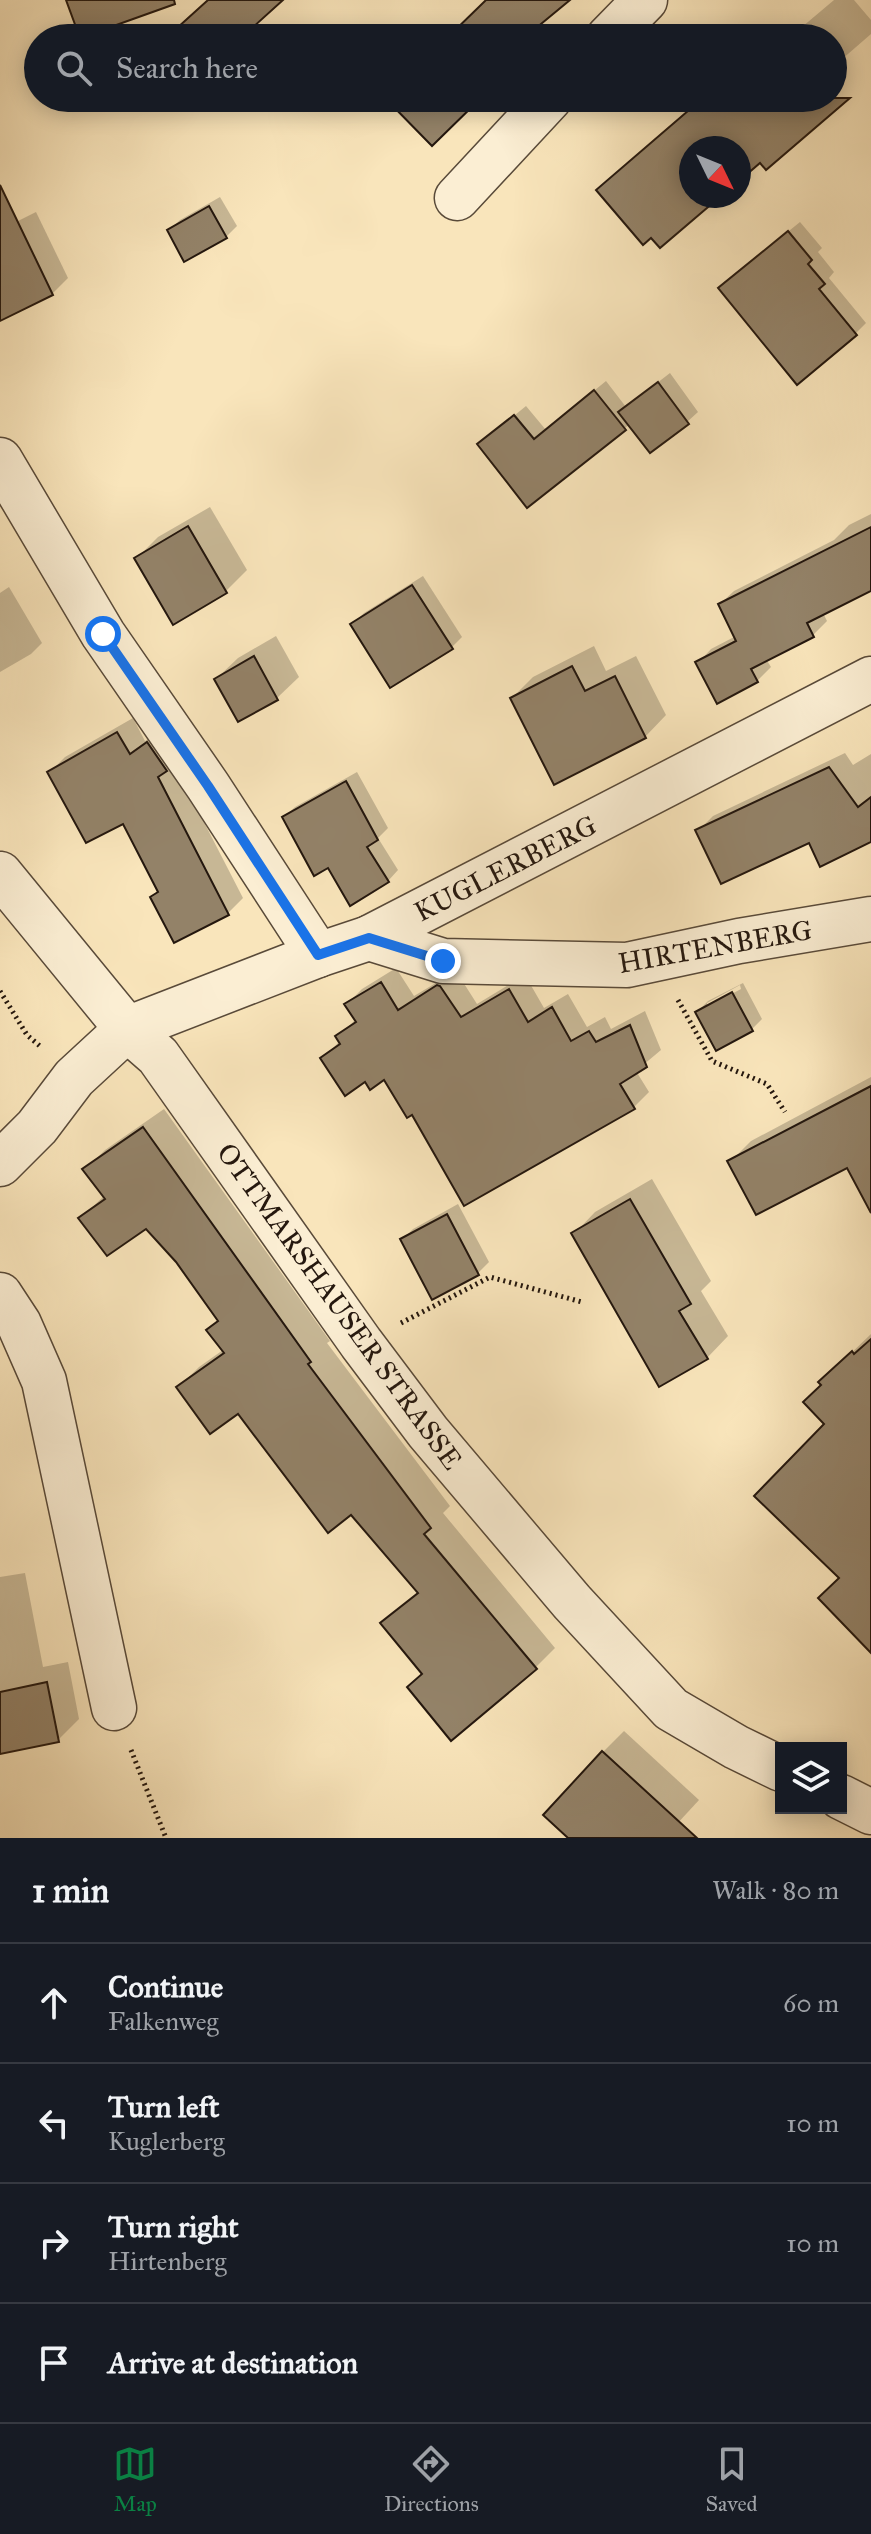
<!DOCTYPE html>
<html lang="en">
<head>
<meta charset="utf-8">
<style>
  body { margin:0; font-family:"IM FELL Great Primer",serif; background:#242831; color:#f1f3f6 }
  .controls { position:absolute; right:24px; bottom:24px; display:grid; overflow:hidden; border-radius:0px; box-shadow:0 4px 20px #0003 }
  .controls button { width:72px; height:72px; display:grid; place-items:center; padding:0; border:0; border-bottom:2px solid #363941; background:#171b24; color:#f1f3f6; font:40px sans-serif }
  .compass { position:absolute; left:679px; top:136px; width:72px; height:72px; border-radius:50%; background:#171b24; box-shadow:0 4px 20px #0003; rotate:133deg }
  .stop { position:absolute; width:24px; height:24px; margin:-18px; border:6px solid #1a73e8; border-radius:50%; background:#fff }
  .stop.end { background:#1a73e8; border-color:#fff; box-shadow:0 2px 8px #0008 }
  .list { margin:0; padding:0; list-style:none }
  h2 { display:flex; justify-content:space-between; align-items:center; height:104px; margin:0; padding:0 32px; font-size:34px }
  h2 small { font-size:26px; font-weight:400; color:#9ea1a6 }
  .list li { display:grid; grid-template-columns:52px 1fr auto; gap:24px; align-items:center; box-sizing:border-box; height:120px; padding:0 32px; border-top:2px solid #363941 }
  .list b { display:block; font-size:30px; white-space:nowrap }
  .list p { margin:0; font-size:26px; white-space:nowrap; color:#9ea1a6 }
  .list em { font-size:26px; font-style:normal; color:#9ea1a6 }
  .icon { flex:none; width:44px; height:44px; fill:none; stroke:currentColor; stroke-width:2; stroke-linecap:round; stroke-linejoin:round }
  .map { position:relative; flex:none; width:871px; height:1838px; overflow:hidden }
  .search { position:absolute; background:#171b24; box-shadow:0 4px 20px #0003; left:24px; right:24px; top:24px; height:88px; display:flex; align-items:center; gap:20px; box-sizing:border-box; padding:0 28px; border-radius:44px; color:#9ea1a6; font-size:30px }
  .sheet { height:584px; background:#171b24 }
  nav { display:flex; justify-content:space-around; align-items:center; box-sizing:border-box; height:112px; border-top:2px solid #363941; background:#171b24; font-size:22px; color:#9ea1a6 }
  nav a { display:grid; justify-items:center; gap:4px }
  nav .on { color:#0b8043 }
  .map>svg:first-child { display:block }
</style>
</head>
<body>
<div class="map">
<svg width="871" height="1838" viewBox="0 0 871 1838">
  <rect width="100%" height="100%" fill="#f9e5bb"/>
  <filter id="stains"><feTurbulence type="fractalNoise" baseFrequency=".0025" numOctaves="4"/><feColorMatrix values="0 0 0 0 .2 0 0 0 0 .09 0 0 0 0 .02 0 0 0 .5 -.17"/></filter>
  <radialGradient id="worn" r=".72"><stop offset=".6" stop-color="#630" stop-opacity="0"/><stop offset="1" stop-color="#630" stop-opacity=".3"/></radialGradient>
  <g fill="#0003" fill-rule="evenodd">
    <path d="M 834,0 L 854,0 L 871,20 L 871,34 L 833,67 L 833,38 L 789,38 Z"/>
    <path d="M 220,197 L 237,226 L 226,237 L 169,230 L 180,220 Z"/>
    <path d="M 36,212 L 68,278 L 52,294 L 0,319 L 0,230 Z"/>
    <path d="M 800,222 L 822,248 L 818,252 L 834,272 L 829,278 L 866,323 L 855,334 L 731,278 Z"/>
    <path d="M 670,373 L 698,412 L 687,422 L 630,424 L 527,505 L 480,444 L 526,406 L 546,430 L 606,381 L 626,407 Z"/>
    <path d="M 210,507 L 247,570 L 226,591 L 136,559 L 158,537 Z"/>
    <path d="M 871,514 L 871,588 L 823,613 L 827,621 L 813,635 L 766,659 L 771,667 L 757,681 L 698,663 L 711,649 L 736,636 L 720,604 L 734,591 L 834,540 L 849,525 Z"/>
    <path d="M 423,576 L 462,637 L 451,648 L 353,624 L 364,613 Z"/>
    <path d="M 9,587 L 42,643 L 31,654 L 0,672 L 0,593 Z"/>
    <path d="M 276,636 L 299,677 L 277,698 L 239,720 L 216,679 L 238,658 Z"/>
    <path d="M 594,646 L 606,671 L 636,656 L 666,715 L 645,737 L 512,698 L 533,677 Z"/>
    <path d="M 133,718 L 145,741 L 163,729 L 173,762 L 243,898 L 228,913 L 152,897 L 160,890 L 124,821 L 50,772 L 65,757 Z"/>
    <path d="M 845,753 L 853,765 L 871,754 L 871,840 L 809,840 L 698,831 L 713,816 Z"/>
    <path d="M 357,772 L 388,828 L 378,838 L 398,870 L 388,881 L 329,865 L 284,817 L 295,807 Z"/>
    <path d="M 396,968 L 414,996 L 456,971 L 477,1004 L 525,975 L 544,1008 L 568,994 L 587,1027 L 605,1017 L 611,1029 L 645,1011 L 661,1050 L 636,1071 L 649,1092 L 634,1107 L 413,1112 L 385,1078 L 366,1080 L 323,1058 L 340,1041 L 338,1037 L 356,1019 L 347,1004 L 362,989 Z"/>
    <path d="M 743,983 L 762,1019 L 752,1029 L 697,1012 L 708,1001 ZM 740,985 L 741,989 L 707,1007 L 707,1003 Z"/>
    <path d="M 871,1077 L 871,1173 L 848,1165 L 730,1162 L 751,1141 Z"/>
    <path d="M 164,1109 L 330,1341 L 327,1343 L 450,1506 L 443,1513 L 555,1648 L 535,1668 L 424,1673 L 383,1623 L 419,1591 L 351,1512 L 238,1411 L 179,1387 L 199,1367 L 223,1350 L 209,1330 L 220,1319 L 177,1261 L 146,1227 L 81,1218 L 104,1196 L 85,1170 L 105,1150 Z"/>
    <path d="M 652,1179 L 711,1281 L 701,1291 L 728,1336 L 707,1358 L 574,1234 L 595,1212 Z"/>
    <path d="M 458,1204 L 489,1262 L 478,1273 L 433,1297 L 403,1239 L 413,1229 Z"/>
    <path d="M 871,1334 L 871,1650 L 841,1578 L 827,1424 L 844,1360 Z"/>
    <path d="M 25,1573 L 43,1667 L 68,1662 L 79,1719 L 58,1740 L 0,1752 L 0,1577 Z"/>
    <path d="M 624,1731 L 699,1800 L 664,1838 L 571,1838 L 603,1752 Z"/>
  </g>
  <g fill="#938268" stroke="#24170e" stroke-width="2">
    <path d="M 66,0 L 174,0 L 175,4 L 80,38 Z"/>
    <path d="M 208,0 L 283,0 L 241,38 L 166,38 Z"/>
    <path d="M 486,0 L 570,0 L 524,38 L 447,38 Z"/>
    <path d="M 481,98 L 432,146 L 386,99 L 386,98 Z"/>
    <path d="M 703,98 L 850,98 L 766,170 L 760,163 L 739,181 L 739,148 L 691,148 L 691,196 L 721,196 L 660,248 L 651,238 L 643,245 L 596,190 Z"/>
    <path d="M 0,185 L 53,295 L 0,321 Z"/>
    <path d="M 209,206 L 227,238 L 184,262 L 167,230 Z"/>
    <path d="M 788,231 L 812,260 L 808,264 L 825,284 L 819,289 L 857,335 L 797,385 L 718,288 Z"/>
    <path d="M 658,382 L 689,424 L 650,453 L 618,412 Z"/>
    <path d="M 594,390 L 626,430 L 527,508 L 477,444 L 514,415 L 534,439 Z"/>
    <path d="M 188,526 L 227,593 L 173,625 L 134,558 Z"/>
    <path d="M 871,527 L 871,591 L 807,623 L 814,637 L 751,669 L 758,682 L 717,704 L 695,662 L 736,641 L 718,604 Z"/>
    <path d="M 412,585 L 453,649 L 390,688 L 350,624 Z"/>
    <path d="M 254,656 L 278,700 L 238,722 L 214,679 Z"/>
    <path d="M 572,666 L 585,691 L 615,676 L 646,738 L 554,785 L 510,698 Z"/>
    <path d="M 117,732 L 130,754 L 147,742 L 167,771 L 158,777 L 229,915 L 174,943 L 150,897 L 158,892 L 123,824 L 86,843 L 47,772 Z"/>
    <path d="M 829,767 L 858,807 L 871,797 L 871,842 L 820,867 L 809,843 L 721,884 L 695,830 Z"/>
    <path d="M 346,781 L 378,840 L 367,847 L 389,882 L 350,906 L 328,868 L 314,876 L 282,817 Z"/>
    <path d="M 381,982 L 398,1010 L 437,985 L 440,986 L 461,1017 L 509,989 L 528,1022 L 552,1007 L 571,1041 L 589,1031 L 596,1042 L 630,1025 L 647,1067 L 620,1084 L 635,1109 L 464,1206 L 412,1115 L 407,1118 L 384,1080 L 370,1090 L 365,1082 L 345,1096 L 320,1058 L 340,1044 L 335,1036 L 356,1022 L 344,1004 Z"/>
    <path d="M 732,992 L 753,1031 L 716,1051 L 695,1012 Z"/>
    <path d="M 871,1086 L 871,1213 L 847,1168 L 756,1215 L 727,1161 Z"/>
    <path d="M 143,1127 L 311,1362 L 308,1364 L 431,1528 L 424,1534 L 537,1669 L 451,1741 L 407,1687 L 422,1674 L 380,1623 L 418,1593 L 351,1515 L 328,1533 L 238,1414 L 210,1434 L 176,1387 L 224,1353 L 206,1330 L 218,1321 L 176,1262 L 146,1229 L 107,1256 L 78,1218 L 105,1199 L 82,1169 Z"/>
    <path d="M 630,1199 L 691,1304 L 679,1311 L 708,1359 L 659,1387 L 571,1233 Z"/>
    <path d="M 447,1214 L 479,1275 L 432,1300 L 400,1239 Z"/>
    <path d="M 871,1339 L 871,1653 L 818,1598 L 839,1578 L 754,1496 L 824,1424 L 803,1402 L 821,1385 L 818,1382 L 852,1351 L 854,1354 Z"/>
    <path d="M 47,1682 L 59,1742 L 0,1754 L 0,1692 Z"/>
    <path d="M 602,1751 L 697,1838 L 568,1838 L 543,1815 Z"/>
  </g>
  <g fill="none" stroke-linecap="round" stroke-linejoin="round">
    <g stroke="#594a39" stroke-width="47">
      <g id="minor">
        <path d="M 608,38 L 645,0"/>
        <path d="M 457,198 L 550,98"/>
        <path d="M 0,460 L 103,634 L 208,786 L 318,955"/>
        <path d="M 0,874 L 127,1029 L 158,1056 L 361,1343 L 428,1432 L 572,1602 L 671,1709 L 736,1747 L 781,1769"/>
        <path d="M 369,938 L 443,961 L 627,965 L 739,941 L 871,919"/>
        <path d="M 0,1164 L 37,1127 L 74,1078 L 127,1029 L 318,955 L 369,938 L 871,679"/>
        <path d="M 0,1295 L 19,1324 L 44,1381 L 114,1708"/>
        <path d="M 841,1797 L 871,1812"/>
      </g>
    </g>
    <g stroke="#24170e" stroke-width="5" stroke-dasharray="2 4" stroke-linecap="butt">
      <path d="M 0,991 L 27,1035 L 41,1047"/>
      <path d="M 678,1000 L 712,1061 L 767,1084 L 785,1112"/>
      <path d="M 401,1323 L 490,1277 L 582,1302"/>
      <path d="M 131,1750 L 166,1838"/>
    </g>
    <use href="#minor" stroke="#fbeed3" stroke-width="44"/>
  </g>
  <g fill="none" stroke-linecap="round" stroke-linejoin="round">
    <path stroke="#1a73e8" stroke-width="10" d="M 103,634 L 208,786 L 318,955 L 369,938 L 443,961"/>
  </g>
  <g text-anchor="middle" stroke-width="6" stroke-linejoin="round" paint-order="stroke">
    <g font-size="28" fill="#24170e" stroke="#fbeed3">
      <text transform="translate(505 868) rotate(-27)" y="10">KUGLERBERG</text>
      <text transform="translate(715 946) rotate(-10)" y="10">HIRTENBERG</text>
      <text transform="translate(340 1306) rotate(54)" y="10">OTTMARSHAUSER STRASSE</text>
    </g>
  </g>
  <rect width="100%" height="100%" filter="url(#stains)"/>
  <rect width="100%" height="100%" fill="url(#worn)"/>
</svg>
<div class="controls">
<button><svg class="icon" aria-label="layers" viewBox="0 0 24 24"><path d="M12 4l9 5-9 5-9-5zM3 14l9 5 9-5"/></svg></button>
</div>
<svg class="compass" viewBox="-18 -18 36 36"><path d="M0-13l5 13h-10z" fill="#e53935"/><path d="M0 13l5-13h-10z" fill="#9ea1a6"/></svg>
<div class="stop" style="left:103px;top:634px"></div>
<div class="stop end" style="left:443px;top:961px"></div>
<div class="search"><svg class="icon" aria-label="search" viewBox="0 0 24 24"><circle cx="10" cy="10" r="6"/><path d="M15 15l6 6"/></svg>Search here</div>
</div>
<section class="sheet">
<h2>1 min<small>Walk · 80 m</small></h2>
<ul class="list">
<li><svg class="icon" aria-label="ahead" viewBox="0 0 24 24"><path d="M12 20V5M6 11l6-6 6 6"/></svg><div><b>Continue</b><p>Falkenweg</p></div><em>60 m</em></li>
<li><svg class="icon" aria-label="left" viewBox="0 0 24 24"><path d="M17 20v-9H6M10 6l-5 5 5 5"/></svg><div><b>Turn left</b><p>Kuglerberg</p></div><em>10 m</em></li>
<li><svg class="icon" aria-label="right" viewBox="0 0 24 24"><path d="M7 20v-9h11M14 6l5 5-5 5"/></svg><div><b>Turn right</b><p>Hirtenberg</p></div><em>10 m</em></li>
<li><svg class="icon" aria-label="arrive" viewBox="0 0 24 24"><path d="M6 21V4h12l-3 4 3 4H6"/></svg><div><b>Arrive at destination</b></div></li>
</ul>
</section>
<nav>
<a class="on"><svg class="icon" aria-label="map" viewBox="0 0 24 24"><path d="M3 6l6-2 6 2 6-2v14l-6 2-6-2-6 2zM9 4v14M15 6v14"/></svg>Map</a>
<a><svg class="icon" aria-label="directions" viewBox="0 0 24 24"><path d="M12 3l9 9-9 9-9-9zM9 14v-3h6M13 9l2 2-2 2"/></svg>Directions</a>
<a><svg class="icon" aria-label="saved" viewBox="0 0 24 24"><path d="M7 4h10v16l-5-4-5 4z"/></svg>Saved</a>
</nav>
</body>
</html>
